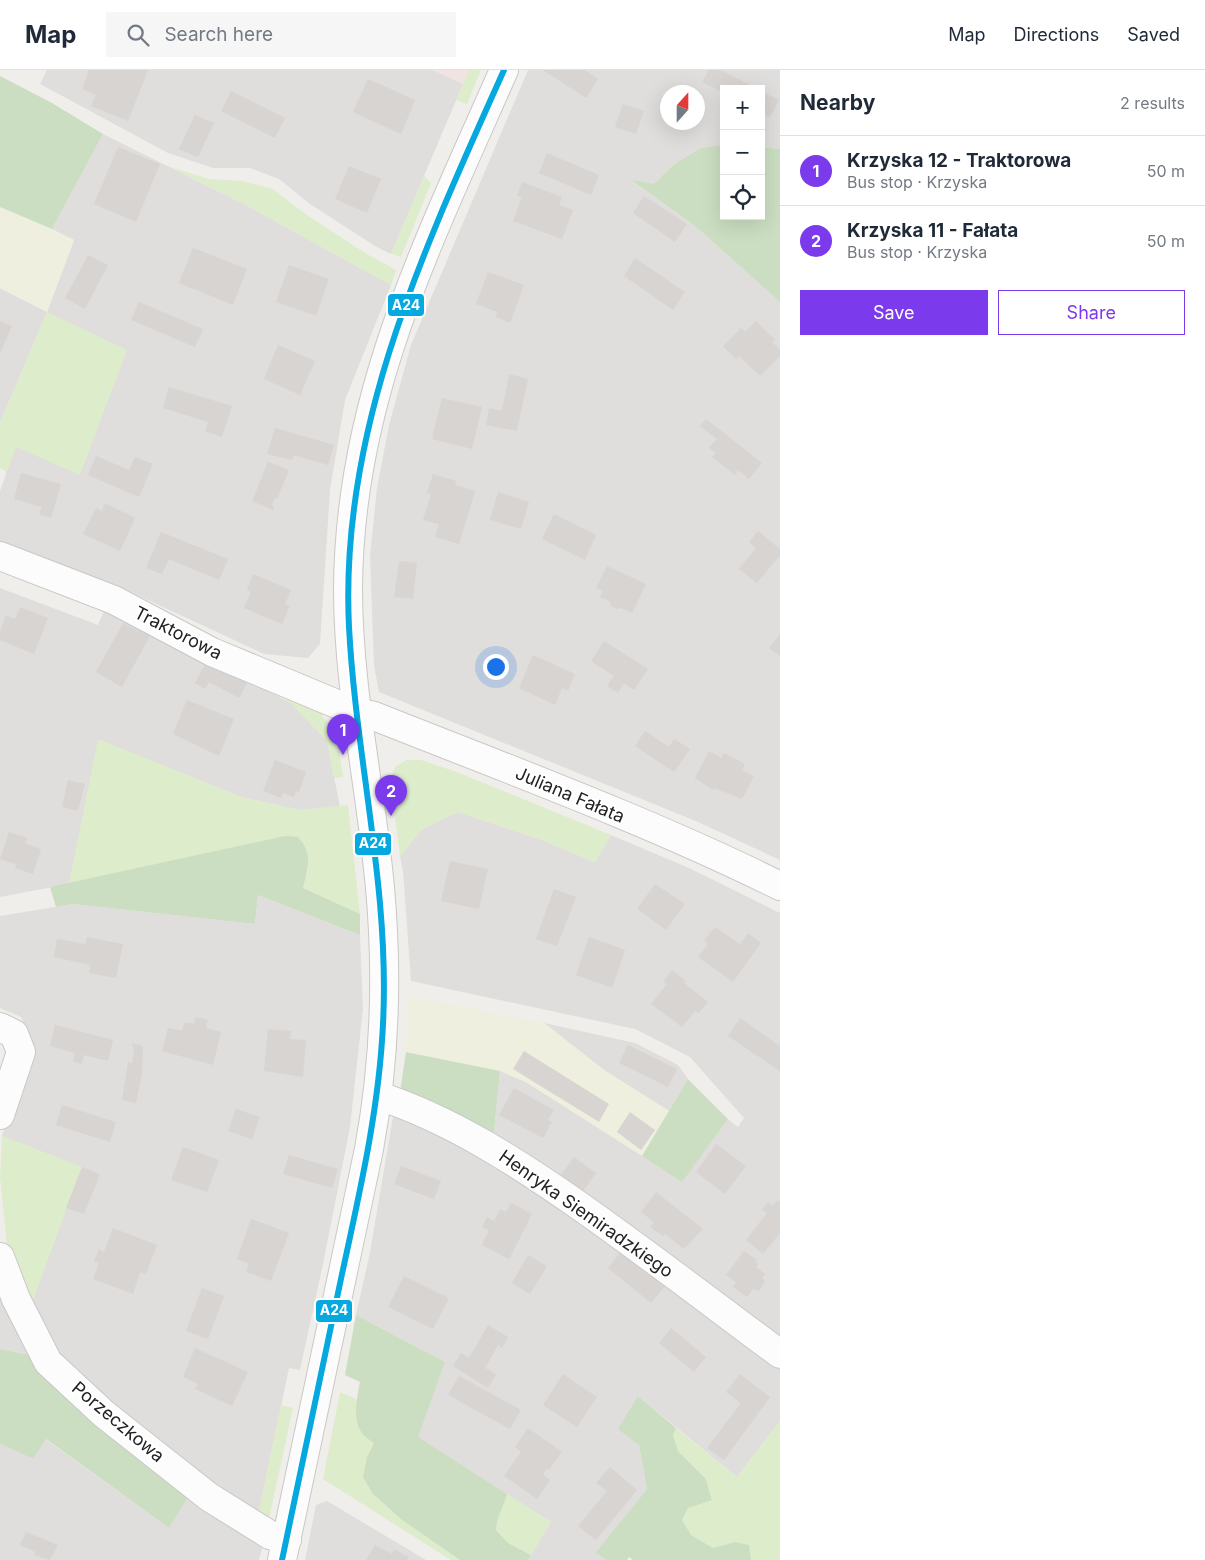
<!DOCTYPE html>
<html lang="en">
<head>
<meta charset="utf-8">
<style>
  body { margin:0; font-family:Inter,sans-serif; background:#f6f6f7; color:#1f2937 }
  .controls { position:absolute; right:15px; top:15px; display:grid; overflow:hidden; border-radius:0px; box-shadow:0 5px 20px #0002 }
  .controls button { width:45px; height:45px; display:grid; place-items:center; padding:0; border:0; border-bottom:1px solid #e0e1e3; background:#fff; color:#1f2937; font:25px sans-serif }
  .compass { position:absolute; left:660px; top:15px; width:45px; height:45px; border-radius:50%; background:#fff; box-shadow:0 5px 20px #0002; rotate:21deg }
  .you { position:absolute; left:495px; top:596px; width:18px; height:18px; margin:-12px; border:4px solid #fff; border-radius:50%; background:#1a73e8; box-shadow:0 0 0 8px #1a73e833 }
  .badge { display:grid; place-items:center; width:32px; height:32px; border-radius:50%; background:#7c3aed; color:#fff; font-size:16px; font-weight:700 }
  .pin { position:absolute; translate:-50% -41px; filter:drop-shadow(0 1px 2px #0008) }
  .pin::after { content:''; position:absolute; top:26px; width:18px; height:15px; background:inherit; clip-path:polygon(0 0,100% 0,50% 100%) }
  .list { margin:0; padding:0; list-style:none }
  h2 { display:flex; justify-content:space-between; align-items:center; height:65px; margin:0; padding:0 20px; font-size:21px }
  h2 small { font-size:16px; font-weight:400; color:#747a83 }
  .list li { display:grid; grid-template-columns:32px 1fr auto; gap:15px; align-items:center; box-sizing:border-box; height:70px; padding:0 20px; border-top:1px solid #e0e1e3 }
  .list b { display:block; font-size:19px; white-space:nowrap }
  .list p { margin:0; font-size:16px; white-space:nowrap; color:#747a83 }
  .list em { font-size:16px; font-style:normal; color:#747a83 }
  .actions { display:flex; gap:10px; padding:15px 20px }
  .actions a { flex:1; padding:11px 0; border:1px solid #7c3aed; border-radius:0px; text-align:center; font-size:18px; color:#7c3aed }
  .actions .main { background:#7c3aed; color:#fff }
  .icon { flex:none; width:28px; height:28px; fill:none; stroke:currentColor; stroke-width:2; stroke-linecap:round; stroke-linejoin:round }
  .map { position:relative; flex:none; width:780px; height:1490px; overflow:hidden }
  header { display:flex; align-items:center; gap:30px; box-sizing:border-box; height:70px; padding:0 25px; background:#fff; border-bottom:1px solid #e0e1e3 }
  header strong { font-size:24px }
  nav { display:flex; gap:28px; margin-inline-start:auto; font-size:18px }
  .search { width:350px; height:45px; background:#f6f6f7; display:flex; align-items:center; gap:12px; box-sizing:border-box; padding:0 18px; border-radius:0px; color:#747a83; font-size:19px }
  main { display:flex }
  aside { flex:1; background:#fff }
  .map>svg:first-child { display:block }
</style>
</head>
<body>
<header>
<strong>Map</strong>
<div class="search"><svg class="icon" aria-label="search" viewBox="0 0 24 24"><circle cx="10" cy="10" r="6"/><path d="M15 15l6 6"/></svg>Search here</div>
<nav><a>Map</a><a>Directions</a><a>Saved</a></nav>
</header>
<main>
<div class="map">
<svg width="780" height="1490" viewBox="0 0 780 1490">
  <rect width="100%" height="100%" fill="#f0eeeb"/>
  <g fill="#dfdedc" fill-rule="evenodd">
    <path d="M 47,0 L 433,0 L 463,14 L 391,184 L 375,176 L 310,134 L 279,109 L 250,98 L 213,98 L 168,83 L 40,14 Z"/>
    <path d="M 528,0 L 780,0 L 780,79 L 761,77 L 761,19 L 724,19 L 724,75 L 700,78 L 673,95 L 654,115 L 632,111 L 695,156 L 780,232 L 780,790 L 698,752 L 379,622 L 374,595 L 370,486 L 377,418 L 389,355 L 411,275 ZM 668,22 L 698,22 L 698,52 L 668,52 Z"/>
    <path d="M 103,64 L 242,133 L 391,215 L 345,330 L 330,420 L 320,574 L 308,588 L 264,584 L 120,517 L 0,473 L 0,421 L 15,377 L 47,242 L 0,353 L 0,218 L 47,242 L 74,170 L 52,159 Z"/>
    <path d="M 0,518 L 98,555 L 104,541 L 141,555 L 291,633 L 327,671 L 340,737 L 300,740 L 241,727 L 99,670 L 69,814 L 0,827 Z"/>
    <path d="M 458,742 L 537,768 L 595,792 L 611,765 L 689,798 L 780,843 L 780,1271 L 493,1072 L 500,1001 L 526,1012 L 682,1111 L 728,1049 L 738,1057 L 744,1048 L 690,987 L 635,959 L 411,911 L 403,801 L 400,786 L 422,759 Z"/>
    <path d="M 258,825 L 360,865 L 363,939 L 350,1057 L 323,1194 L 300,1300 L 289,1298 L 258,1446 L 146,1366 L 51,1278 L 30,1238 L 81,1097 L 2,1066 L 33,973 L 21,947 L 0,938 L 0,846 L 73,834 L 255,854 Z"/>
    <path d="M 544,953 L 635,973 L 678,995 L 688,1009 L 669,1041 L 604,1000 Z"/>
    <path d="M 394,1041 L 497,1091 L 780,1291 L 780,1351 L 737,1407 L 638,1326 L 639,1375 L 647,1419 L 595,1483 L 607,1490 L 528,1490 L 551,1452 L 417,1367 L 445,1292 L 356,1245 L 370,1182 Z"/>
    <path d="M 0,1217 L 30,1285 L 0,1279 Z"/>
    <path d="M 45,1369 L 169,1458 L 189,1426 L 264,1471 L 259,1490 L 0,1490 L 0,1374 L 33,1389 Z"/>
    <path d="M 327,1431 L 426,1490 L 305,1490 L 316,1435 Z"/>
  </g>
  <path fill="#f1e3e1" d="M 433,0 L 469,0 L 463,14 Z"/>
  <g fill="#efefdf">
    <path d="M 0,137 L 74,170 L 47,242 L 0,218 Z"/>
    <path d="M 409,926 L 544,953 L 604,1000 L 669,1041 L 642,1086 L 526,1012 L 500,1001 L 406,982 Z"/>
  </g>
  <g fill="#ddeccb">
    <path d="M 469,0 L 481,0 L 467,34 L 456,30 Z"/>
    <path d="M 170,97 L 209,109 L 242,111 L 273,119 L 304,143 L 365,183 L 396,200 L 391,215 L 242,133 Z"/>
    <path d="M 424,106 L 431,113 L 401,187 L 391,184 Z"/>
    <path d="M 47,242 L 127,280 L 80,405 L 16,377 L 7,402 L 0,398 L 0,353 Z"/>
    <path d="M 288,621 L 324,638 L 322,646 L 336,661 L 343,707 L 334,708 L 327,671 L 291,633 L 285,630 Z"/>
    <path d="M 98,669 L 241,727 L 300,740 L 348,735 L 360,844 L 303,818 L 308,800 L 69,814 Z"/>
    <path d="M 407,690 L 421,690 L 457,702 L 611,765 L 595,792 L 537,768 L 458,742 L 422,759 L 400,786 L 390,708 L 396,696 Z"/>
    <path d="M 2,1066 L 82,1097 L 30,1238 L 7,1176 L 0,1107 Z"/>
    <path d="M 340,1322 L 356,1329 L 358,1350 L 374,1373 L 367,1387 L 373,1424 L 402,1450 L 460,1490 L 451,1490 L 323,1409 Z"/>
    <path d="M 281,1335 L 293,1338 L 269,1449 L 258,1446 Z"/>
    <path d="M 780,1351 L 780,1490 L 751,1490 L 748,1475 L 735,1472 L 713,1478 L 691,1465 L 682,1450 L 687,1438 L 712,1429 L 706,1409 L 678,1381 L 673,1365 L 676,1358 L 737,1407 Z"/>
    <path d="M 507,1424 L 551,1452 L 531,1485 L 508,1473 L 496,1460 C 497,1444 504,1438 507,1424 Z"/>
  </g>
  <g fill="#cbdec1">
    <path d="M 0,6 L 52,33 L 103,64 L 52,159 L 0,137 Z"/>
    <path d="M 724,75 L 724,146 L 761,146 L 761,77 L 780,79 L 780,232 L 695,156 L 631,110 L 654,114 L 673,95 L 700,78 Z"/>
    <path d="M 285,766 L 298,767 C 313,784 308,798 303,818 L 360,844 L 360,865 L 258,825 L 255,854 L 73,834 L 56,837 L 50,817 Z"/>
    <path d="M 406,982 L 500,1001 L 493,1072 L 400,1022 Z"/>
    <path d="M 688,1009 L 728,1049 L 682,1112 L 642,1086 Z"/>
    <path d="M 356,1245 L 445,1292 L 418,1367 L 507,1424 C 504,1438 497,1444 496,1460 L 508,1473 L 531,1485 L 528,1490 L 460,1490 L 402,1450 L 373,1424 L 363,1407 L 367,1387 L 374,1373 C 370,1370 365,1367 362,1363 C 352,1349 357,1327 360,1312 L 345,1305 Z"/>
    <path d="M 0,1279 L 30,1285 L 57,1320 L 189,1426 L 169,1458 L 46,1369 L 33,1389 L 0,1374 Z"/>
    <path d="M 638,1326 L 676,1358 L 673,1365 L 678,1381 L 706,1409 L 712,1430 L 688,1438 L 682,1450 L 691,1465 L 713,1478 L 735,1472 L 749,1475 L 751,1490 L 633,1490 L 629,1487 L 627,1490 L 607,1490 L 595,1483 L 647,1419 L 639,1375 L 618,1359 Z"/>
  </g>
  <g fill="#d7d4d2">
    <path d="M 89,0 L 148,0 L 128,51 L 91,36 L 96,25 L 82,19 Z"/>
    <path d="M 543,0 L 585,0 L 598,9 L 586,28 Z"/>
    <path d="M 709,0 L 721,0 L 757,19 L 724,19 L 724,23 L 702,12 Z"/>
    <path d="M 368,9 L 415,30 L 401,64 L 353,42 Z"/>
    <path d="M 231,21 L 285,48 L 275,68 L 221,41 Z"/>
    <path d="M 761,21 L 779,30 L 770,47 L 761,43 Z"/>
    <path d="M 623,34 L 644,41 L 636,64 L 615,57 Z"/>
    <path d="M 195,45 L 214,53 L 198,87 L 179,79 Z"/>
    <path d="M 118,77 L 160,94 L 136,152 L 94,134 Z"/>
    <path d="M 547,83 L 599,105 L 591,125 L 539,103 Z"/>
    <path d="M 349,96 L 381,109 L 367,143 L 335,129 Z"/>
    <path d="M 522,112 L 562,127 L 559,135 L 573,140 L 562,169 L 513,151 L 522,127 L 517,126 Z"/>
    <path d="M 644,126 L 687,154 L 675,172 L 633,143 Z"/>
    <path d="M 193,178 L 247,199 L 233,235 L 179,213 Z"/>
    <path d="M 88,185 L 108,195 L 85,239 L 65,228 Z"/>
    <path d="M 635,188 L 685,222 L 673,240 L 624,206 Z"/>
    <path d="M 289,195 L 329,209 L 316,246 L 276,232 Z"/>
    <path d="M 488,202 L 524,215 L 510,253 L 496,247 L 497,242 L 476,234 Z"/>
    <path d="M 139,232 L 203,259 L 195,277 L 131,250 Z"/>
    <path d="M 0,251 L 12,256 L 0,283 Z"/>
    <path d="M 756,251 L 775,270 L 772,272 L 780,280 L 780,286 L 760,306 L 739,286 L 736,289 L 723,276 L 741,258 L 745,262 Z"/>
    <path d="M 278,275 L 315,291 L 300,325 L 264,309 Z"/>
    <path d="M 509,304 L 528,309 L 517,361 L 486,355 L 489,338 L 502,341 Z"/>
    <path d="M 169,317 L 232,336 L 222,367 L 205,361 L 208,352 L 163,338 Z"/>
    <path d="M 442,328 L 482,337 L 472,379 L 432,369 Z"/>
    <path d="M 706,349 L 762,393 L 749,409 L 738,400 L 735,405 L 712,387 L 716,383 L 709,378 L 717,369 L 700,356 Z"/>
    <path d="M 275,358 L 334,375 L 328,395 L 294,385 L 292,390 L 267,384 Z"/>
    <path d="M 96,386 L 129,400 L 135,387 L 153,394 L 139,427 L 88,405 Z"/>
    <path d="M 268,392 L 289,400 L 277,429 L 275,428 L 272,435 L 274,437 L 273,440 L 252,431 Z"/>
    <path d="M 21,403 L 61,414 L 51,448 L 39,444 L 42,437 L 14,429 Z"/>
    <path d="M 433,404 L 456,411 L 455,415 L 475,421 L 459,474 L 435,467 L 439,454 L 423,450 L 431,424 L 427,423 Z"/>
    <path d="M 498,422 L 529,432 L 521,459 L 490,450 Z"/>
    <path d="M 105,433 L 135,448 L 120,481 L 83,464 L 96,438 L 102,441 Z"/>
    <path d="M 554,444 L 596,465 L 585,490 L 542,469 Z"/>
    <path d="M 758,461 L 780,479 L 780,485 L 757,513 L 739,499 L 756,478 L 749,472 Z"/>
    <path d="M 161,462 L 228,489 L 219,510 L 169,489 L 162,504 L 146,498 Z"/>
    <path d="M 399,491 L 417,493 L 413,529 L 394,527 Z"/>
    <path d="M 607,496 L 646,514 L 632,543 L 621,538 L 616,539 L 611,536 L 609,531 L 600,527 L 603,521 L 596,518 Z"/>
    <path d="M 253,504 L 291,520 L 285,534 L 290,536 L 282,554 L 244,538 L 251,522 L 247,520 Z"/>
    <path d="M 20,537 L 48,548 L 34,584 L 0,570 L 0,562 L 6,545 L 15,549 Z"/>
    <path d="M 123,553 L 138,561 L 140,558 L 151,564 L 122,617 L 96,602 Z"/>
    <path d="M 780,564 L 780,586 L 769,578 Z"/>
    <path d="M 604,571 L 648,599 L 634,620 L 624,613 L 618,623 L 607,616 L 614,606 L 591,591 Z"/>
    <path d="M 533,585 L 575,604 L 568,621 L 562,618 L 555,635 L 519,618 Z"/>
    <path d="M 208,589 L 248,611 L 239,628 L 209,612 L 205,619 L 195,613 Z"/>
    <path d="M 187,630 L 234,649 L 219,686 L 173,664 Z"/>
    <path d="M 645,661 L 669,677 L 674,669 L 690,679 L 674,702 L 635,676 Z"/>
    <path d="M 709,681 L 721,688 L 724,683 L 745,694 L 742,700 L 754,706 L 742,729 L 714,718 L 713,720 L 695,708 Z"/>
    <path d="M 275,690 L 306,702 L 299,722 L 296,721 L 294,727 L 283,723 L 281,728 L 263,721 Z"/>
    <path d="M 68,710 L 85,714 L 78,741 L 62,737 Z"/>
    <path d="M 9,762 L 27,768 L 25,773 L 41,779 L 33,804 L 15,798 L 16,794 L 0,789 Z"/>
    <path d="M 450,791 L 488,799 L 479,839 L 441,831 Z"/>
    <path d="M 655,814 L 685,834 L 666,860 L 637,839 Z"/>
    <path d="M 554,819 L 576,827 L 557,876 L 536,869 Z"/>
    <path d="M 715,857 L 740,874 L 748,863 L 761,873 L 733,912 L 698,887 L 708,874 L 704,871 Z"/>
    <path d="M 87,867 L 123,874 L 116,908 L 89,903 L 90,895 L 54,887 L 57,869 L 85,874 Z"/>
    <path d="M 589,867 L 625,880 L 612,918 L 576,905 Z"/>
    <path d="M 672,900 L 686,911 L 684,913 L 708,932 L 699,943 L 695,941 L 682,957 L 651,934 L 667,914 L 663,912 Z"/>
    <path d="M 196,947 L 208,950 L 206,958 L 221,962 L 213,995 L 162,981 L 168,958 L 182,961 L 185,952 L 194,954 Z"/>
    <path d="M 740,948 L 780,976 L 780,1001 L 728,966 Z"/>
    <path d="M 55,955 L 113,970 L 108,991 L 84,985 L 82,994 L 73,991 L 75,983 L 50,976 Z"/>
    <path d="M 268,959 L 291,961 L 290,969 L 306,970 L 303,1007 L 264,1001 Z"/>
    <path d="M 132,973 L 143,976 L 142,1003 L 136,1033 L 122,1030 L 128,992 L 132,993 L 134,983 Z"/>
    <path d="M 628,975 L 677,999 L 668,1017 L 619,993 Z"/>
    <path d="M 524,981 L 609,1034 L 599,1052 L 513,999 Z"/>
    <path d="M 514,1018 L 554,1040 L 548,1050 L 552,1052 L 543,1068 L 499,1045 Z"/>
    <path d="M 62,1035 L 116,1052 L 110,1072 L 56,1055 Z"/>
    <path d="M 236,1039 L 260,1047 L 252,1069 L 228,1061 Z"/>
    <path d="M 630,1042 L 655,1060 L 641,1080 L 617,1062 Z"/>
    <path d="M 716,1074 L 746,1096 L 725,1124 L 696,1102 Z"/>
    <path d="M 183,1077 L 219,1090 L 207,1122 L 171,1110 Z"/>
    <path d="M 289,1085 L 338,1099 L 332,1118 L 283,1104 Z"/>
    <path d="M 574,1087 L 596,1103 L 581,1124 L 559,1108 Z"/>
    <path d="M 401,1096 L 441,1111 L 434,1129 L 394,1114 Z"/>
    <path d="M 82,1097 L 100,1104 L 84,1144 L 66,1138 Z"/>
    <path d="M 656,1122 L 703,1159 L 684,1179 L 665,1164 L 663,1166 L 650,1157 L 654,1152 L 641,1142 Z"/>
    <path d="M 777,1130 L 780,1132 L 780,1163 L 763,1184 L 746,1170 L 767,1143 L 762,1140 L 768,1132 L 773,1136 Z"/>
    <path d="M 511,1133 L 532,1144 L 509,1189 L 482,1175 L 489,1160 L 482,1157 L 487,1147 L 494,1151 L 500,1139 L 506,1142 Z"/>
    <path d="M 251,1149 L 289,1163 L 271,1211 L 246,1202 L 249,1194 L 237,1189 Z"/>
    <path d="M 113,1158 L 157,1175 L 146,1204 L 140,1202 L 133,1224 L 93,1209 L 99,1193 L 94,1191 L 99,1179 L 104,1182 Z"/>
    <path d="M 623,1179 L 667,1214 L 651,1233 L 608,1198 Z"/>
    <path d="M 744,1181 L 757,1190 L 756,1192 L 758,1194 L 756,1197 L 765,1204 L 762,1207 L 765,1212 L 759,1221 L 753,1219 L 747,1227 L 733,1217 L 736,1212 L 726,1205 Z"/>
    <path d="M 528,1185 L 547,1196 L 530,1224 L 512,1213 Z"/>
    <path d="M 404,1206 L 449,1228 L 433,1259 L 388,1237 Z"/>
    <path d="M 202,1218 L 224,1226 L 208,1269 L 186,1261 Z"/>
    <path d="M 488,1255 L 508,1267 L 502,1278 L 498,1275 L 485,1298 L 496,1304 L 488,1318 L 453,1296 L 461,1283 L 469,1288 Z"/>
    <path d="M 671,1258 L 706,1287 L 694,1302 L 659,1273 Z"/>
    <path d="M 195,1278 L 248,1302 L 232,1336 L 195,1319 L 198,1314 L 183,1307 Z"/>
    <path d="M 563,1304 L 597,1327 L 577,1357 L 543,1335 Z"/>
    <path d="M 740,1304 L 770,1327 L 724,1390 L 707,1378 L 741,1333 L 726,1322 Z"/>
    <path d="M 459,1306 L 521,1340 L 510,1359 L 448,1325 Z"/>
    <path d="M 528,1358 L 562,1382 L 549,1400 L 546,1399 L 543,1405 L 550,1410 L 537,1429 L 504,1406 L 521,1382 L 515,1377 Z"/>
    <path d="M 610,1397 L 637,1420 L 596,1470 L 578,1456 L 607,1421 L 596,1413 Z"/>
    <path d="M 26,1462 L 58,1475 L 50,1490 L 34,1485 L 36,1482 L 20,1475 Z"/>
    <path d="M 375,1475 L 392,1484 L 394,1479 L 409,1487 L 407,1490 L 366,1490 Z"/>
  </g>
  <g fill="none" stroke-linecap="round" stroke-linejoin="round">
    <g stroke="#c9c8c7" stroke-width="30">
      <g id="minor">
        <path d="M 0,486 L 114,530 L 212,582 L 356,642 L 374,646 C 510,700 649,751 780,816"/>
        <path d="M 0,957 L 14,964 L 21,982 L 0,1045"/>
        <path d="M 379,1026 C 452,1050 518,1093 581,1137 C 649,1185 714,1235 780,1284"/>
        <path d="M 0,1187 L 16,1229 L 48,1292 L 104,1344 L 209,1427 L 270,1465 L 287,1470"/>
        <path d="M 282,1490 L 369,1079 C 385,992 388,906 380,818 C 371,718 348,619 348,519 C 349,327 429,171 504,0"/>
      </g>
    </g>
    <use href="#minor" stroke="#fdfcfc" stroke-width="28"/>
    <g stroke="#fff" stroke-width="10">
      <path id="bus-1" d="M 282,1490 C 302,1395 322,1300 342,1204 C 360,1121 379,1039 383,954 C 390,820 356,690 349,557 C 339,358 425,177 504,0"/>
    </g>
    <use href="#bus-1" stroke="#05a8df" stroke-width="6"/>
  </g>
  <g text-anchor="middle" stroke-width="4.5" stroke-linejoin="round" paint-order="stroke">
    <g font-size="18" fill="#222" stroke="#fff">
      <text transform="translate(178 563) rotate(27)" y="6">Traktorowa</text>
      <text transform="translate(570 725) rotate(23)" y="6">Juliana Fałata</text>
      <text transform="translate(586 1144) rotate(35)" y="6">Henryka Siemiradzkiego</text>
      <text transform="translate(118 1352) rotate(40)" y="6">Porzeczkowa</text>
    </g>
  </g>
  <g stroke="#fff" stroke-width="2">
    <rect x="387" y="223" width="38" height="24" rx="5" fill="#05a8df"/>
    <rect x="354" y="762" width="38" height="24" rx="5" fill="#05a8df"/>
    <rect x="315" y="1229" width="38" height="24" rx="5" fill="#05a8df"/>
  </g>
  <g font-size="14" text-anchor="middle" font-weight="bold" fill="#fff">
    <text x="406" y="240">A24</text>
    <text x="373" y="778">A24</text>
    <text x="334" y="1245">A24</text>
  </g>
</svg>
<div class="controls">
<button>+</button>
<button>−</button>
<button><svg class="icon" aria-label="locate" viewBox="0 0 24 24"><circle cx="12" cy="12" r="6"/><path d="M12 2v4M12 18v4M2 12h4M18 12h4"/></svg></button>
</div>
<svg class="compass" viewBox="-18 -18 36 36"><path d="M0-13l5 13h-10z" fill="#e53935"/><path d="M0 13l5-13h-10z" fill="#747a83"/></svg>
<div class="you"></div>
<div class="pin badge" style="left:343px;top:685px">1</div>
<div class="pin badge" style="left:391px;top:746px">2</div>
</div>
<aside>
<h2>Nearby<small>2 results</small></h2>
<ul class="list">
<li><span class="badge">1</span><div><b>Krzyska 12 - Traktorowa</b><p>Bus stop · Krzyska</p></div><em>50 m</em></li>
<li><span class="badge">2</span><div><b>Krzyska 11 - Fałata</b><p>Bus stop · Krzyska</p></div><em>50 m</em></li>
</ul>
<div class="actions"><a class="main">Save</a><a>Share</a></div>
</aside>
</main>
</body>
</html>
